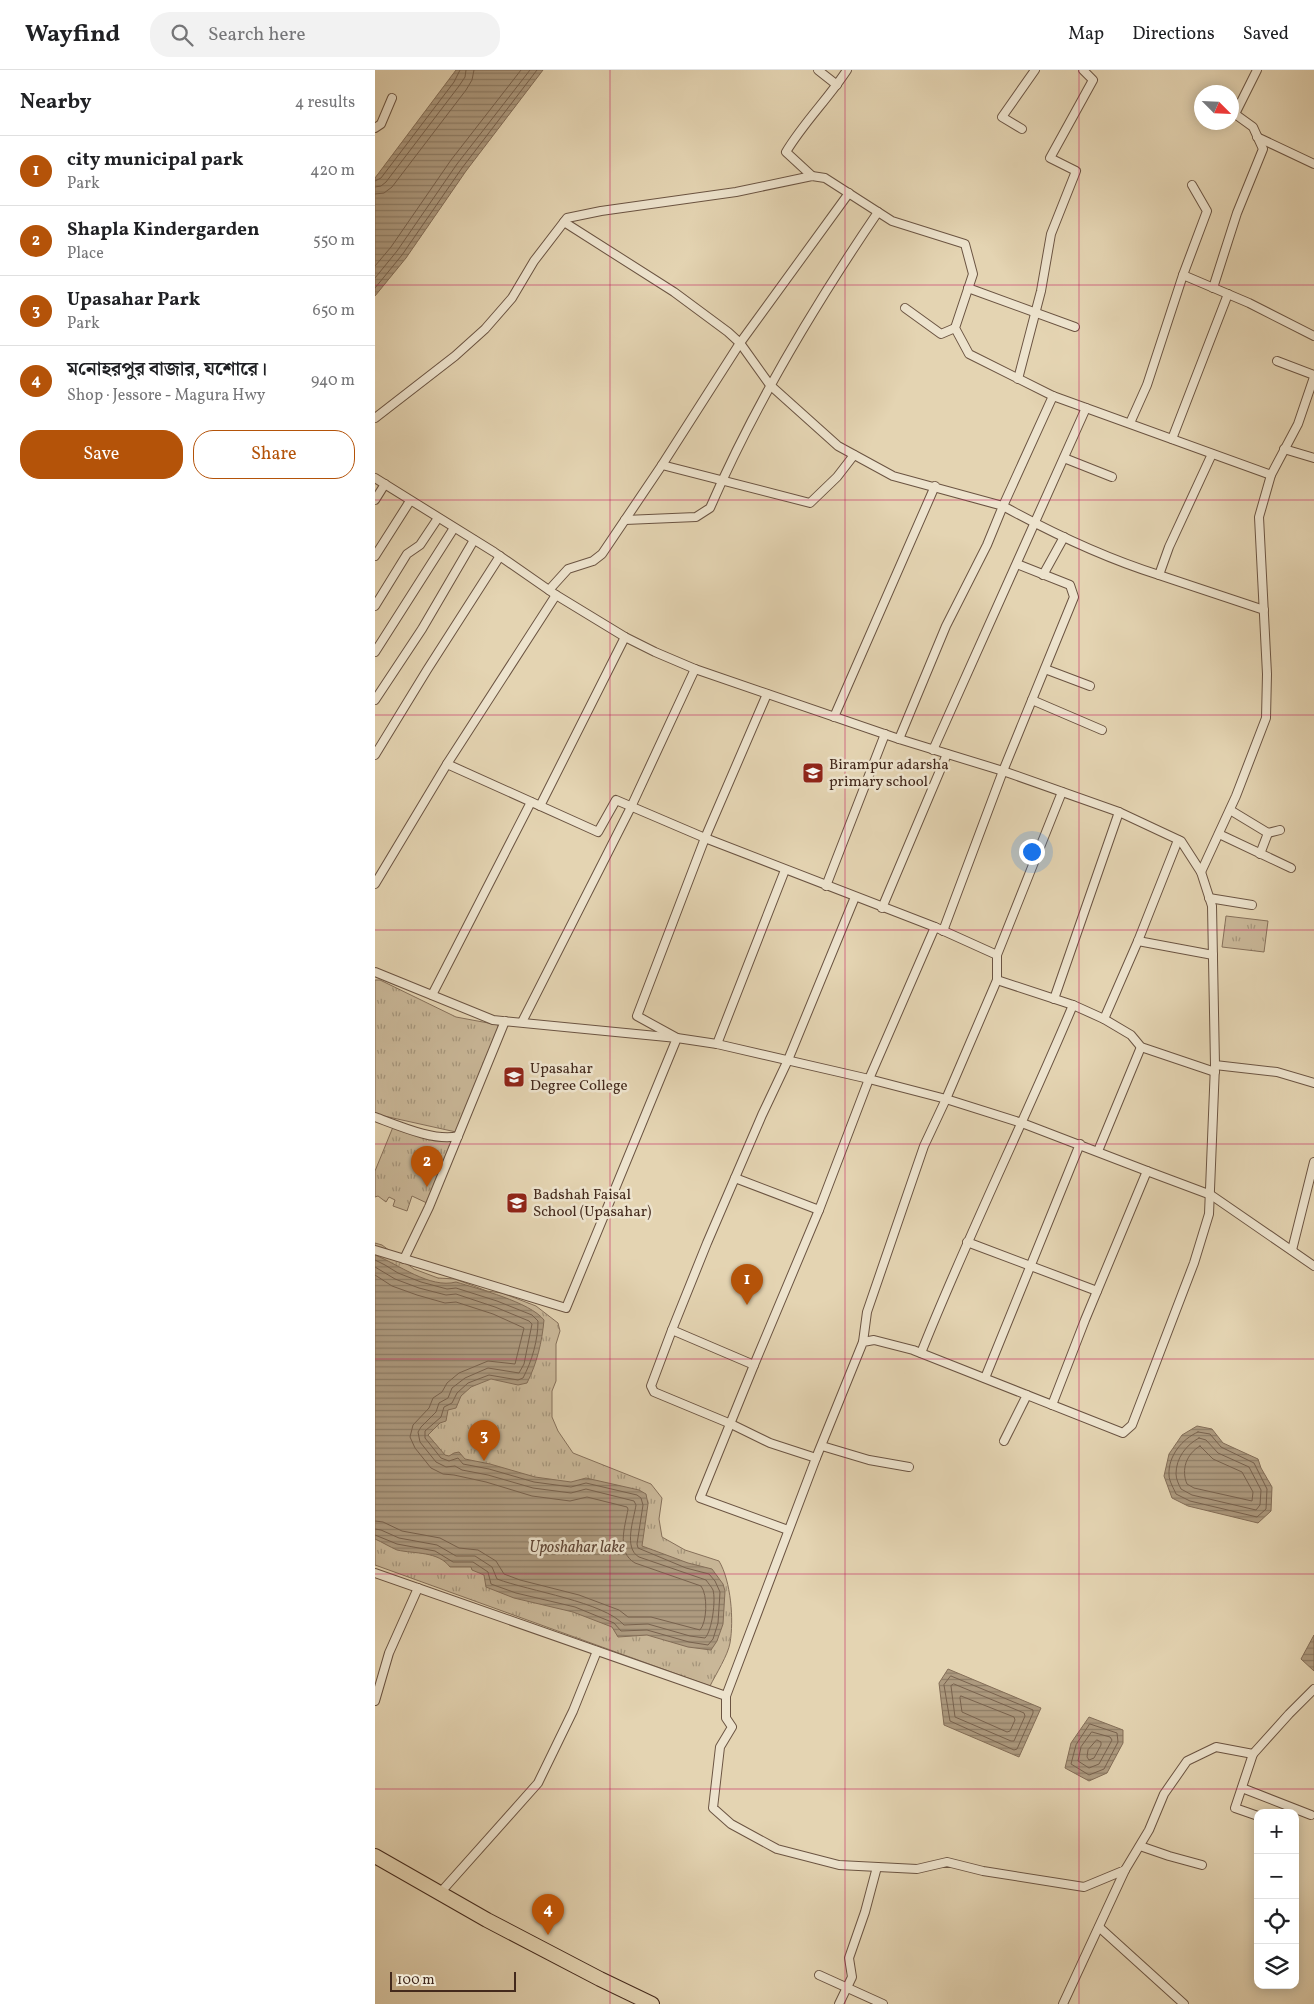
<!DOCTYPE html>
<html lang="en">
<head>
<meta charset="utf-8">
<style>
  body { margin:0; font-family:Vollkorn,"Noto Serif Bengali",serif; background:#f2f2f2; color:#202124 }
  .controls { position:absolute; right:15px; bottom:15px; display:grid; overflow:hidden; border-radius:10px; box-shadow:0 2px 12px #0003 }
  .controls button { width:45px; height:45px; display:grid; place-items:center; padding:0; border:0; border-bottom:1px solid #e0e0e0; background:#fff; color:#202124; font:25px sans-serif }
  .compass { position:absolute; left:819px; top:15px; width:45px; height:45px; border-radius:50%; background:#fff; box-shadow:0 2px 12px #0003; rotate:114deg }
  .scale { position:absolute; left:15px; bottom:12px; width:126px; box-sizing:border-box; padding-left:5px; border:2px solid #43291c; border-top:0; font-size:14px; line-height:18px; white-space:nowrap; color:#43291c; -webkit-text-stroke:4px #ede3cd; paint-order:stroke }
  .you { position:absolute; left:656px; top:781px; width:18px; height:18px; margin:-12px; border:4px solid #fff; border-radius:50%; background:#1a73e8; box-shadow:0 0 0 8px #1a73e833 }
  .badge { display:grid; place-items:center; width:32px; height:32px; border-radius:50%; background:#b45309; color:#fff; font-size:16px; font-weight:700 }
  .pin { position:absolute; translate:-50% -41px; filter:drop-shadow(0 1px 2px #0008) }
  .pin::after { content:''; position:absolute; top:26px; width:18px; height:15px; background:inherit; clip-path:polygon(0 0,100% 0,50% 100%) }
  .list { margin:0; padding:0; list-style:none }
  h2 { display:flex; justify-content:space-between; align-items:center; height:65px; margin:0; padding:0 20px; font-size:21px }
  h2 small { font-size:16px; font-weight:400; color:#757577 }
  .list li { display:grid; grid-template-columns:32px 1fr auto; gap:15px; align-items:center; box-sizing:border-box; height:70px; padding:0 20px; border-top:1px solid #e0e0e0 }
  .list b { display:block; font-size:19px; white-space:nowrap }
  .list p { margin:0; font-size:16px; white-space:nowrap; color:#757577 }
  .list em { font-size:16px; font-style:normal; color:#757577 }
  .actions { display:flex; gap:10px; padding:15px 20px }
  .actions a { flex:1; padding:11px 0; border:1px solid #b45309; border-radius:20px; text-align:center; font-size:18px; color:#b45309 }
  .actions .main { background:#b45309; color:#fff }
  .icon { flex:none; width:28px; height:28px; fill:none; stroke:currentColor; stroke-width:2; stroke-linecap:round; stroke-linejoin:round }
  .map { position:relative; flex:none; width:939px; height:1934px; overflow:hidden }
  header { display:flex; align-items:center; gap:30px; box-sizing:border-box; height:70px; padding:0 25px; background:#fff; border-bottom:1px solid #e0e0e0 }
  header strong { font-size:24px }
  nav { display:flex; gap:28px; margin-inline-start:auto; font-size:18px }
  .search { width:350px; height:45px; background:#f2f2f2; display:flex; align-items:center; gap:12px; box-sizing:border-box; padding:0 18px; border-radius:20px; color:#757577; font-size:19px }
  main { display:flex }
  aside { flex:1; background:#fff }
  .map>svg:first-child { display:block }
</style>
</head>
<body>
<header>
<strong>Wayfind</strong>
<div class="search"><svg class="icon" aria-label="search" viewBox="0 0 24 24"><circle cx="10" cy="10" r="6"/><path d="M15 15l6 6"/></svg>Search here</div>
<nav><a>Map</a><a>Directions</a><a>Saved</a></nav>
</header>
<main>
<aside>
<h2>Nearby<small>4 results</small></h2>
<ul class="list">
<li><span class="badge">1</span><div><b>city municipal park</b><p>Park</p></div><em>420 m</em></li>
<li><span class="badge">2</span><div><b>Shapla Kindergarden</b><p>Place</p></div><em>550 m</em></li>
<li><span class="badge">3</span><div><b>Upasahar Park</b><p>Park</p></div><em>650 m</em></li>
<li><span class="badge">4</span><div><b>ম‌ন‌োহরপুর বাজার, যশ‌োরে।</b><p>Shop · Jessore - Magura Hwy</p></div><em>940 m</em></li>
</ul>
<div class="actions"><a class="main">Save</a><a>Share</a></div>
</aside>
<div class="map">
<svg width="939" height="1934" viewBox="0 0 939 1934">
  <defs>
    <pattern id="park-tufts" width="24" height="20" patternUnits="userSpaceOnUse" patternTransform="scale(1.25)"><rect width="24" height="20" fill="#c9b798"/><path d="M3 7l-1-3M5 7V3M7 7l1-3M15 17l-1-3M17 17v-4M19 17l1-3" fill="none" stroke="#a5957b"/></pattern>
    <pattern id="water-rules" width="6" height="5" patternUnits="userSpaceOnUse" patternTransform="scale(1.25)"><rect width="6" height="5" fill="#ad9a7f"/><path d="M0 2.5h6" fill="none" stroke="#8e7e67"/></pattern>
  </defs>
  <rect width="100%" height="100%" fill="#e4d4b2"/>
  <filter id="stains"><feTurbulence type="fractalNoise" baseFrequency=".004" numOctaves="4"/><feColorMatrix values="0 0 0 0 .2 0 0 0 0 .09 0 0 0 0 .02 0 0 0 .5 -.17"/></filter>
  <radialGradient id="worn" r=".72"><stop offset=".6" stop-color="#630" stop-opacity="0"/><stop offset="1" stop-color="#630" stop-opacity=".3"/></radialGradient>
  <g fill="url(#park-tufts)" stroke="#86705a">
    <path d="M 851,846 L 893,851 L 889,882 L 847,877 Z"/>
    <path d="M 0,910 L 5,910 L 81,947 L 124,955 L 81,1062 L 0,1044 Z"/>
    <path d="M 18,1057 L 77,1072 L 54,1134 L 37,1126 L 32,1141 L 18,1136 L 20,1130 L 14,1127 L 11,1132 L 3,1126 L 0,1127 L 0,1101 Z"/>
    <path d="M 0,1173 L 7,1175 L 39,1199 L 63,1208 L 80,1209 L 112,1221 L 127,1223 L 161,1236 L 183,1253 L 185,1261 L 181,1274 L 181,1311 L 177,1321 L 177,1347 L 183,1361 L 198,1383 L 276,1414 L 287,1428 L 284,1449 L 287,1467 L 310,1480 L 344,1491 C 356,1511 359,1550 355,1573 C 353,1585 341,1604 335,1616 L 0,1495 Z"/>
  </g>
  <g fill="url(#water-rules)" stroke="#836d57">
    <path d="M 81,0 L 168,0 L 91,101 L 31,188 L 0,226 L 0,108 Z"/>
    <path d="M 0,1185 C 23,1194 55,1219 81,1212 C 103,1219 155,1232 169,1250 C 167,1272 162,1293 152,1313 L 143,1315 L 116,1309 L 96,1317 L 86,1326 L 81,1338 L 73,1340 L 71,1351 L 65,1353 L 53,1365 L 70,1385 L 74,1386 L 79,1383 L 84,1382 L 90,1389 L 115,1394 L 160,1407 L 196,1412 L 211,1408 L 264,1420 L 271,1424 L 273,1434 L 267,1476 L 313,1493 L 337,1499 L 348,1514 L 350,1521 L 348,1554 L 342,1571 L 336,1580 L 313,1577 L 272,1565 L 243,1567 L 237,1557 L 198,1542 L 139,1528 L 111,1517 L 109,1505 L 97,1500 L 96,1497 L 75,1497 C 63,1481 40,1484 22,1480 C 15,1477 7,1472 0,1469 Z"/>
    <path d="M 822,1356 L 837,1359 L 848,1373 L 883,1389 L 886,1398 L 897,1417 L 896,1441 L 883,1453 L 813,1436 L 797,1428 L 789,1406 L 794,1384 L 807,1365 Z"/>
    <path d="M 939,1565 L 939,1601 L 926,1589 Z"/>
    <path d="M 573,1599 L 666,1638 L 644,1687 L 569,1655 L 564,1613 Z"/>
    <path d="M 714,1647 L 748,1660 L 748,1673 L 732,1703 L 714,1711 L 690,1698 L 696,1673 Z"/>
  </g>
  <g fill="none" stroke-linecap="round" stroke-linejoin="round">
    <g stroke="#78624e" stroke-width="1">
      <path d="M 0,111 L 6,108 L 79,12 L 85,0"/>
      <path d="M 0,117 L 6,116 L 11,112 L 84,16 L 90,7 L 91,0"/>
      <path d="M 0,124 L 9,123 L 17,117 L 91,20 L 97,10 L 99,0"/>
      <path d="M 0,196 L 16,177 L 76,90 L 146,0"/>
      <path d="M 0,208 L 22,181 L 82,94 L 155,0"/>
      <path d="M 0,218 L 27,185 L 87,98 L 162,0"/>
      <path d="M 0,1190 L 10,1195 L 23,1203 L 46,1212 L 72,1219 L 81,1218 L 122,1231 L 157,1245 L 163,1251 C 163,1270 157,1291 148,1308 L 143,1310 L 114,1305 L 93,1313 L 82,1323 L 77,1333 L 69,1337 L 66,1347 L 50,1361 L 50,1368 L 66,1388 L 74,1391 L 83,1388 L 88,1394 L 114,1399 L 159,1412 L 196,1417 L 211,1413 L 262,1425 L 266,1428 L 268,1435 L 262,1474 L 263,1478 L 311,1498 L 334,1504 L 340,1511 L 345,1522 L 343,1553 L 338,1569 L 333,1575 L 314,1572 L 272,1560 L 246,1561 L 239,1553 L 200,1537 L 141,1523 L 116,1514 L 113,1502 L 98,1492 L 78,1492 L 60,1481 L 22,1474 L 0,1465"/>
      <path d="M 0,1197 L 20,1209 L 44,1218 L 71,1225 L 81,1224 L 120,1237 L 154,1251 L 157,1254 L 149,1294 L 144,1303 L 113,1298 L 90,1308 L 77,1318 L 73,1328 L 64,1333 L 61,1342 L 46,1357 L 43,1362 L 45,1372 L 61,1392 L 71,1397 L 80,1396 L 87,1400 L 113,1405 L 158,1418 L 196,1423 L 211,1419 L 259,1431 L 261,1435 C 259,1449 248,1478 264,1487 L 331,1510 C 333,1513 336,1516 338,1520 C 341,1530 337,1561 330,1568 L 315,1566 L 273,1554 L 249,1555 C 229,1532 154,1521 122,1509 L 117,1497 L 100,1486 L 81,1486 L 62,1475 L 24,1468 L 6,1460 L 0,1459"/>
      <path d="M 0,1205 L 17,1216 L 42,1225 L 70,1233 L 81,1232 L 118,1244 L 149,1258 L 140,1294 L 113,1291 L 84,1303 L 72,1313 L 67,1322 L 58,1328 L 54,1338 L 38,1355 L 35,1367 L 40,1378 L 56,1398 L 68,1404 L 79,1405 L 111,1412 L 157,1426 L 195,1431 L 212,1427 L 252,1437 L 253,1439 C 250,1457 241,1482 260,1493 L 326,1516 C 333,1525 332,1552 325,1560 L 276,1547 L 253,1547 L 244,1540 L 204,1525 L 145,1510 L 129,1504 L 121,1491 L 103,1480 L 84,1478 L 65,1468 L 27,1461 L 8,1452 L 0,1451"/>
      <path d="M 823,1362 L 835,1364 L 846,1377 L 879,1393 L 892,1419 L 891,1439 L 882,1447 L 815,1431 L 801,1424 C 799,1419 794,1411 794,1405 C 793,1386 807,1369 823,1362 Z"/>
      <path d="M 824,1368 L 831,1370 L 843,1383 L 874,1397 L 886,1420 L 885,1435 L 881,1440 L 817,1425 L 806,1419 C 804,1415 801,1409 801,1404 C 801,1388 811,1375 824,1368 Z"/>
      <path d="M 825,1376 L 838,1389 L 867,1402 L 878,1422 L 877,1431 L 819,1418 L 812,1414 C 806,1400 811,1384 825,1376 Z"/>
      <path d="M 576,1606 L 658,1640 L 658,1643 L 642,1679 L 639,1680 L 575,1651 L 569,1615 Z"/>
      <path d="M 579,1614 L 649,1643 L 650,1646 L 639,1671 L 636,1671 L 580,1647 L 576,1616 Z"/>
      <path d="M 586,1626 L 639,1647 L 640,1650 L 635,1661 L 632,1662 L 587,1642 L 585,1628 Z"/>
      <path d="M 715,1654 L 742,1663 L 743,1672 L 729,1699 L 714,1705 L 696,1694 L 701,1675 Z"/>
      <path d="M 717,1662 L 735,1667 L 737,1670 L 724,1694 L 714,1698 L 703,1691 L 706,1677 Z"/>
      <path d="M 722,1670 L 726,1672 L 726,1675 L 719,1688 L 714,1690 L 712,1687 L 713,1680 Z"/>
    </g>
    <g stroke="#6b5442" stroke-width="10">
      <g id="street">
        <path d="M 443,0 L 462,15"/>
        <path d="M 0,58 L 6,54 L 17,28"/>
        <path d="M 647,59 L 627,47 L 660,0"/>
        <path d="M 882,67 L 939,94"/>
        <path d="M 437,106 L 411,82 C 429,52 453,29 472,0"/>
        <path d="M 189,152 L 299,222 L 353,262 L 365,273 L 395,315 L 463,376 L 518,406 L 628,436 L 612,475 L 571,556 L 524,669"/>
        <path d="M 808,205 L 832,141 L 817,115"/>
        <path d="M 593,218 L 700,257"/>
        <path d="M 838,218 L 862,143 L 888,79 L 878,57 L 860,44 L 882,0"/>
        <path d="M 530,238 L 566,264 L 580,258"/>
        <path d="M 902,291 L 939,305"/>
        <path d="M 643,309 L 666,221 L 676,164 L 701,101 L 675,88 L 718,10 L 708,0"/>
        <path d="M 678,326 L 628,436 C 677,463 730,488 784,505 L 794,477 L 837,384"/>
        <path d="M 0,348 L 80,286 L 110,259 L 137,228 L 159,191 L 192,148 L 226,141 L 361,122 L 437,106 L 450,108 L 517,151 L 590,174 L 598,204 L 580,258 L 594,284 L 678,326 L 896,405"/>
        <path d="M 755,353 L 772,315 L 808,205 L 874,233 L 939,266"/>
        <path d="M 797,369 L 853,224"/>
        <path d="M 909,379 L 939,388"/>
        <path d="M 689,388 L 737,407"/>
        <path d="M 287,395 L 365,273 L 474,123"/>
        <path d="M 0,408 L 119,482 L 181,525 L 250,567 L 280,582 L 320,599 L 524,669 L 628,701 L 744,742 L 806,771 L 826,802 L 837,836 L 840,995 L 834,1144 L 819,1193 L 757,1355 L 748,1363 L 538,1280 L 499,1270 L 488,1272 L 441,1388 L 351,1626 L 351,1648 L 357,1657 L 345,1677 L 338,1738 L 356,1754 L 402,1779 L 464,1795 L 542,1799 L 572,1792 L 608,1801 L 709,1817 L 750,1800 L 774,1760 L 789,1724 L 812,1691 L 841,1677 L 878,1684 L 914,1644 L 939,1619"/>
        <path d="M 0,430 L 10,414"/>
        <path d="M 250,450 L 321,447 L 335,438 C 380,334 439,236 503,142"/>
        <path d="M 0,486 L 35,431"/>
        <path d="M 668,505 L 689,467"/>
        <path d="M 784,505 L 889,540"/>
        <path d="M 174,520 L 193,499 L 218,491 L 227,484 L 287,395 L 435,433 L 462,407 L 479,385"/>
        <path d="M 0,536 L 32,484 L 45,475 L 63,448"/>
        <path d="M 0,582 L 79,458"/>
        <path d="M 670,599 L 715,616"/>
        <path d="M 0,630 L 47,559 L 99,470"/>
        <path d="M 657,630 L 727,660"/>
        <path d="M 459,647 L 560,416"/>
        <path d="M 558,680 L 711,338"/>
        <path d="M 0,685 L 52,600 L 125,486"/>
        <path d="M 72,694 L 223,762 L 241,730 L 330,768 L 560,857 L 622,885 L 622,910 L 698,935 L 729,949 L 756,965 L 766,977 L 840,1002"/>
        <path d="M 165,736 L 250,567"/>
        <path d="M 855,740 L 893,763 L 885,784"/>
        <path d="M 893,763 L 905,760"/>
        <path d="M 844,764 L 916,798"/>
        <path d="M 826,802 L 861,726 L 891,648 L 892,604 L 884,447 L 896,405 L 923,354 L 939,307"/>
        <path d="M 0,814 L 72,694 L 181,525"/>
        <path d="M 451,816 L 510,664"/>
        <path d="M 834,828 L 877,835"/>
        <path d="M 507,838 L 572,684"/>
        <path d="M 568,861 L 628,701 L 699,527 L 695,515 L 642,494"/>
        <path d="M 763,871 L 838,885"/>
        <path d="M 622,885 L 687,722"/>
        <path d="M 0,902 L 118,950 L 302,968 L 342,974 L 494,1009 L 571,1029 L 647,1053 L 772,1101"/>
        <path d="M 57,925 L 156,732"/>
        <path d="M 679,929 L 744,742"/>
        <path d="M 729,949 L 763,871 L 803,770"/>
        <path d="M 147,952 L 256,737 L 320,599"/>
        <path d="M 342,974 L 410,800"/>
        <path d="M 840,995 L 902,1002 L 939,1013"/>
        <path d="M 0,1047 C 22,1055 60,1072 83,1066"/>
        <path d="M 723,1081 L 766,977"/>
        <path d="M 360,1108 L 444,1140 L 494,1009 L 560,857"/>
        <path d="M 444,1140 L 379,1295 L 297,1260 L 332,1173 L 387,1045 L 413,990 L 480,827"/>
        <path d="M 592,1172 L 722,1221"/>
        <path d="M 0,1180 L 191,1238 L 302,968 L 262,946 L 330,768 L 392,624"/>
        <path d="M 917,1180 L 939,1092"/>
        <path d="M 29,1189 L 54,1137 L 130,951"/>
        <path d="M 297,1260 L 276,1316 L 279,1322 L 356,1354 L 395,1373 L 441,1388"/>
        <path d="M 488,1272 L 492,1242 L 549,1076 L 571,1029 L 622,910"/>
        <path d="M 546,1283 C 593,1165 649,1052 698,935"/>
        <path d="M 379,1295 L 325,1428 L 413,1460"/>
        <path d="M 610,1308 L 705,1074"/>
        <path d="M 677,1335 L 710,1250 L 772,1101 L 836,1125 L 939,1196"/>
        <path d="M 629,1371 L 652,1325"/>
        <path d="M 447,1376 L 494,1390 L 534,1397"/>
        <path d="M 0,1503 L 351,1626"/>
        <path d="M 0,1631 L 14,1583 L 43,1518"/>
        <path d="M 878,1684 L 860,1738 L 883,1746"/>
        <path d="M 867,1718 L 936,1745"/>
        <path d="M 765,1776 L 794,1786 L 827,1795"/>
        <path d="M 65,1823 L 163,1713 L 198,1641 L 222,1581"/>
        <path d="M 724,1857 L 809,1934"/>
        <path d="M 444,1905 L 508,1934"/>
        <path d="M 464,1934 L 477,1907 L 474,1888 L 490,1842 L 502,1797"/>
        <path d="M 688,1934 L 750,1800"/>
      </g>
    </g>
    <g stroke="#43291c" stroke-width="16">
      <path id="highway" d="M 0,1786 L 112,1850 L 225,1909 L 277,1934"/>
    </g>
    <use href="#street" stroke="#ede3cd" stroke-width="8"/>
    <use href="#highway" stroke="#e4d4b2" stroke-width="14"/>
  </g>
  <path fill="none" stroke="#c2185b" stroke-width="1" stroke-opacity="0.55" d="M 235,0 L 235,1934M 470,0 L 470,1934M 704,0 L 704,1934M 0,215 L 939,215M 0,430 L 939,430M 0,645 L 939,645M 0,860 L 939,860M 0,1074 L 939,1074M 0,1289 L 939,1289M 0,1504 L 939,1504M 0,1719 L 939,1719"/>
  <defs>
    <g id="school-square" transform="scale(1.125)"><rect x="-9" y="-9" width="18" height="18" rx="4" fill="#8f2418" stroke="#ede3cd"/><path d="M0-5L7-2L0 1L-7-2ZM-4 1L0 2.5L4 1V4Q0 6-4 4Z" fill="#fff"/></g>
    <g id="university-square" transform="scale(1.125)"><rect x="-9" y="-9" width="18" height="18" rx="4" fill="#8f2418" stroke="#ede3cd"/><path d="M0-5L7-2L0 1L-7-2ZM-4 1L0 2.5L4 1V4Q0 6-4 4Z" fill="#fff"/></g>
  </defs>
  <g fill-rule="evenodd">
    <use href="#school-square" x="438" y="703"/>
    <use href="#university-square" x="139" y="1007"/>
    <use href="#school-square" x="142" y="1133"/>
  </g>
  <g text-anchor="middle" stroke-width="5" stroke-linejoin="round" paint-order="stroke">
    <g font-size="15" fill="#43291c" stroke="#ede3cd" text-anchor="start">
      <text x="454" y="699">Birampur adarsha<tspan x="454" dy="17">primary school</tspan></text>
      <text x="155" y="1003">Upasahar<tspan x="155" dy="17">Degree College</tspan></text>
      <text x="158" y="1129">Badshah Faisal<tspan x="158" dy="17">School (Upasahar)</tspan></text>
    </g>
    <g font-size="16" font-style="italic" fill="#5e4535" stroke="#ede3cd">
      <text x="202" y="1482">Uposhahar lake</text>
    </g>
  </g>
  <rect width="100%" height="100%" filter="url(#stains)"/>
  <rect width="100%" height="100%" fill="url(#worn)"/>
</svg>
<div class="controls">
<button>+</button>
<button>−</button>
<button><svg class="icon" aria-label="locate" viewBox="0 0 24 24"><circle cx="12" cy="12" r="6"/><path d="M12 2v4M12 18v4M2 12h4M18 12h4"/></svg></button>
<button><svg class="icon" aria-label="layers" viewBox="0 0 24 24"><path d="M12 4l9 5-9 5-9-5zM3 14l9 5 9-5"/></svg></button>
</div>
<svg class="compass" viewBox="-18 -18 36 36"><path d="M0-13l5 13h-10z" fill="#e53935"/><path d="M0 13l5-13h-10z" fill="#757577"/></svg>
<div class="scale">100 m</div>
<div class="you"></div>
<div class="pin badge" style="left:372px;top:1235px">1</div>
<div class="pin badge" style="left:52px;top:1117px">2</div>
<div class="pin badge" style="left:109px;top:1391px">3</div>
<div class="pin badge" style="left:173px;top:1865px">4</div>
</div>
</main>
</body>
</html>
